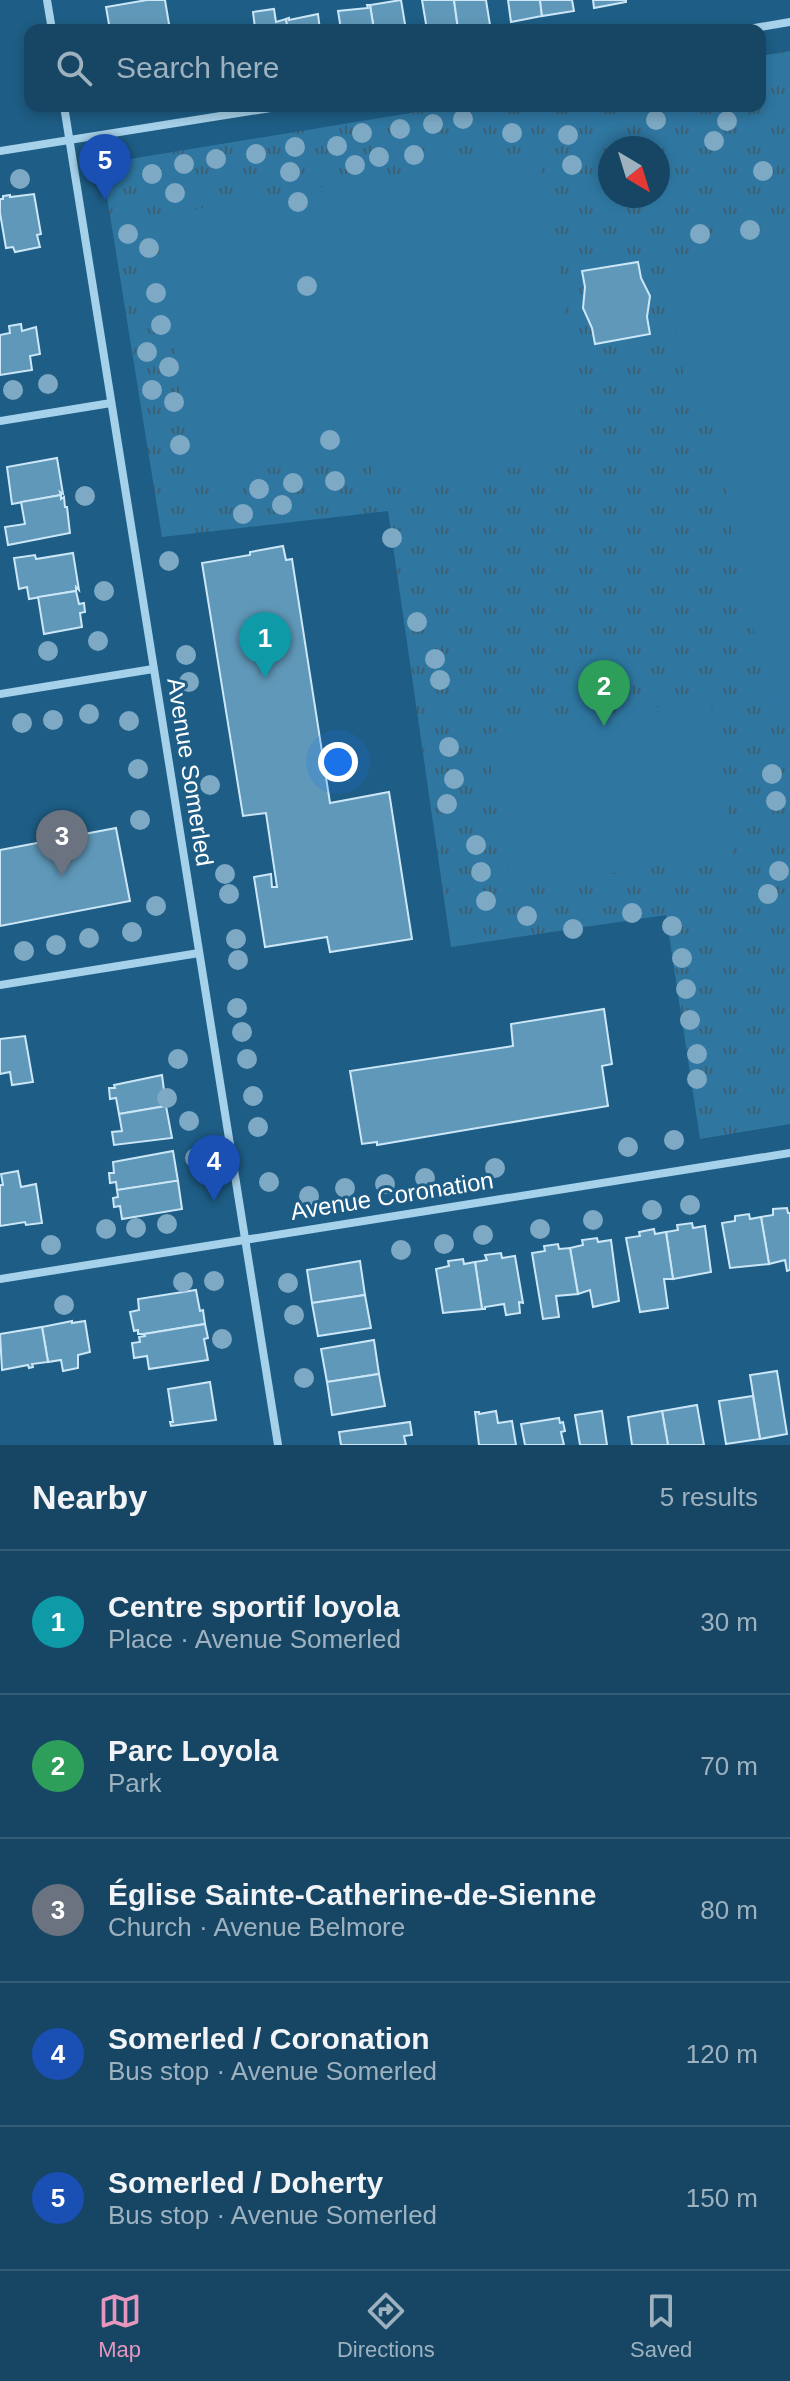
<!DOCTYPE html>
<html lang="en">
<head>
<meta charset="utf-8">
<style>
  body { margin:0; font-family:Arial,sans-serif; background:#23506d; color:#f1f3f6 }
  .compass { position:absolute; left:598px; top:136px; width:72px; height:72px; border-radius:50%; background:#164664; box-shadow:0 4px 12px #0003; rotate:142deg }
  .you { position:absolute; left:338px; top:762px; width:28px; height:28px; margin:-20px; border:6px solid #fff; border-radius:50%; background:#1a73e8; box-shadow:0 0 0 12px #1a73e833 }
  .badge { display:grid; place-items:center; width:52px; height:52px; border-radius:50%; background:#e797bd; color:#fff; font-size:26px; font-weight:700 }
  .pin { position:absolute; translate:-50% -66px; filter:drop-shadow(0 2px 4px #0008) }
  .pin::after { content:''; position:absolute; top:42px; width:28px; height:24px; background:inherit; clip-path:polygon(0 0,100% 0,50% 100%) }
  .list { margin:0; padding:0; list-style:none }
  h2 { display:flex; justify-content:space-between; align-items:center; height:104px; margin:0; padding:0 32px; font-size:34px }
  h2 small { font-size:26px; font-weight:400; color:#9eb1bf }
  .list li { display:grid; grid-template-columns:52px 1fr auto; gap:24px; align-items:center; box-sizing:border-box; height:144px; padding:0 32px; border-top:2px solid #355e78 }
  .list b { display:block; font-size:30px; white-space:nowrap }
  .list p { margin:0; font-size:26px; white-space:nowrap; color:#9eb1bf }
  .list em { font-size:26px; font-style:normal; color:#9eb1bf }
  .icon { flex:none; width:44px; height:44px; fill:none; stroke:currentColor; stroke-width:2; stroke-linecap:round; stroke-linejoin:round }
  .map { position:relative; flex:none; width:790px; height:1445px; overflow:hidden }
  .search { position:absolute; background:#164664; box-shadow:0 4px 12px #0003; left:24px; right:24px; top:24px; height:88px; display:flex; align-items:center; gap:20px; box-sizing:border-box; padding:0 28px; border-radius:16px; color:#9eb1bf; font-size:30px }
  .sheet { height:824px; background:#164664 }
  nav { display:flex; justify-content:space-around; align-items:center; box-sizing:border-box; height:112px; border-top:2px solid #355e78; background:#164664; font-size:22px; color:#9eb1bf }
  nav a { display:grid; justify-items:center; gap:4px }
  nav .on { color:#e797bd }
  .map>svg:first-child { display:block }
</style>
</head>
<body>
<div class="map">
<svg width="790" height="1445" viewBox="0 0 790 1445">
  <defs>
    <pattern id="park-tufts" width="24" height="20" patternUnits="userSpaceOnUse" patternTransform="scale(2)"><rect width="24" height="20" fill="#2f77a1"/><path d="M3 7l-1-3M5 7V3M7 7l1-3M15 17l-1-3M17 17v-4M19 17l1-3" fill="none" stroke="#3f5f72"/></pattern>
  </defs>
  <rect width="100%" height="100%" fill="#1e5d85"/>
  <path fill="url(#park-tufts)" fill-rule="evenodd" d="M 790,51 L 790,1124 L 700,1139 L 666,915 L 451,947 L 388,511 L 162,537 L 103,172 L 112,162 L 453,106 L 760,106 L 760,56 ZM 610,148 L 658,148 L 658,196 L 610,196 Z"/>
  <g fill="#2f77a1">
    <path d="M 526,152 L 541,164 L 586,442 L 574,458 L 375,490 L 369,452 L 194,480 L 154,216 Z"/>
    <path d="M 790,229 L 790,699 L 769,706 L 712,423 L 692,426 L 668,284 L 697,243 Z"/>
    <path d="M 710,699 L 733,854 L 511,889 L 486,734 Z"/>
  </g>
  <g fill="#6098b9" stroke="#cbe7f7" stroke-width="2">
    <path d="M 147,0 L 165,0 L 170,30 L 110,30 L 106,7 Z"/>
    <path d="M 401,0 L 406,30 L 374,30 L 370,5 Z"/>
    <path d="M 422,0 L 454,0 L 458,29 L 427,30 Z"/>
    <path d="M 454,0 L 486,0 L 490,25 L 458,29 Z"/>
    <path d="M 508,0 L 540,0 L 542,16 L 511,22 Z"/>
    <path d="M 540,0 L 572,0 L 574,11 L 542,16 Z"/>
    <path d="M 593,0 L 626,0 L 626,2 L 594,8 Z"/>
    <path d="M 367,5 L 370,5 L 374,30 L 341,30 L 338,11 L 368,8 Z"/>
    <path d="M 274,9 L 276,22 L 286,19 L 288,30 L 244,30 L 255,28 L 253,12 Z"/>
    <path d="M 318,14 L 320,30 L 288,30 L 286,19 L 289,18 L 289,20 Z"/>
    <path d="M 34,194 L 41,234 L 37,235 L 40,247 L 15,252 L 13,247 L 6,248 L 0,213 L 0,199 L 3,199 L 3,196 L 10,195 L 10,197 Z"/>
    <path d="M 638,262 L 641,278 L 650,296 L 647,317 L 650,334 L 595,344 L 592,328 L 583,308 L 585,287 L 582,271 Z"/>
    <path d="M 21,324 L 22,331 L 36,327 L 40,354 L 30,356 L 32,370 L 0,375 L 0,335 L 10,333 L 9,326 Z"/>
    <path d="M 57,458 L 63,494 L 60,492 L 61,495 L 12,504 L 7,467 Z"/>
    <path d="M 61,495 L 61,499 L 64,497 L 65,507 L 67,507 L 70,533 L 8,545 L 5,527 L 25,524 L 21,502 Z"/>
    <path d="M 283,546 L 286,560 L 292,559 L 330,803 L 389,792 L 412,939 L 330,952 L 327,937 L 265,947 L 254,877 L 271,874 L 272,887 L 277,887 L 266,813 L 243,816 L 202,563 L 250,555 L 250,552 Z"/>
    <path d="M 73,553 L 79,590 L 76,587 L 76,591 L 29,599 L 27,587 L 19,589 L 14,558 L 35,555 L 36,559 Z"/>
    <path d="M 76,591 L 79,604 L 84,603 L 85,612 L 80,613 L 82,627 L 44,634 L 38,597 Z"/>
    <path d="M 116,828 L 130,901 L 0,926 L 0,850 Z"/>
    <path d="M 604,1009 L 612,1064 L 602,1066 L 608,1106 L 377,1145 L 377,1142 L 362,1144 L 350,1071 L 513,1046 L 511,1024 Z"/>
    <path d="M 25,1036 L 33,1082 L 12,1085 L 10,1072 L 0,1074 L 0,1039 Z"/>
    <path d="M 162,1075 L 166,1106 L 119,1114 L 116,1098 L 110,1099 L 109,1088 L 115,1088 L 114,1085 Z"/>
    <path d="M 166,1106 L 172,1138 L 114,1145 L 112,1132 L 122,1131 L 119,1114 Z"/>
    <path d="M 173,1151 L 178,1181 L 117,1190 L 116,1182 L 110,1183 L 109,1173 L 114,1173 L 113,1162 Z"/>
    <path d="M 18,1171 L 21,1187 L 36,1184 L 42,1223 L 26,1225 L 25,1222 L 0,1226 L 0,1185 L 3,1185 L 1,1174 Z"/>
    <path d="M 175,1181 L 178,1181 L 182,1209 L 122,1219 L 120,1206 L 114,1207 L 113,1198 L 118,1197 L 117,1190 Z"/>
    <path d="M 787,1208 L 788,1213 L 790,1213 L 790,1270 L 787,1271 L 785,1260 L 769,1264 L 761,1217 L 773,1215 L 773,1209 Z"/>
    <path d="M 749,1214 L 750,1219 L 761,1217 L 769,1264 L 730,1268 L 722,1223 L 735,1221 L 735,1216 Z"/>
    <path d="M 692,1223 L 693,1228 L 705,1226 L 711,1272 L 673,1279 L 666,1232 L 678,1230 L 677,1225 Z"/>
    <path d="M 654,1229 L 655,1234 L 666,1232 L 673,1279 L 664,1279 L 668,1308 L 640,1312 L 626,1238 L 640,1236 L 639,1232 Z"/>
    <path d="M 597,1238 L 598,1242 L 611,1240 L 619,1301 L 593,1307 L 590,1290 L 578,1294 L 570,1248 L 583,1245 L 582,1240 Z"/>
    <path d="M 558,1244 L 559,1249 L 570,1248 L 578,1294 L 556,1296 L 559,1317 L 543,1319 L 532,1253 L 545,1251 L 544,1246 Z"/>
    <path d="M 501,1253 L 502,1258 L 515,1256 L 523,1303 L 519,1302 L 520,1313 L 506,1315 L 504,1304 L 485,1307 L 485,1309 L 482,1309 L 475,1262 L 487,1260 L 485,1255 Z"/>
    <path d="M 463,1259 L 464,1264 L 475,1262 L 482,1309 L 443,1313 L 436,1269 L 449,1266 L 448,1261 Z"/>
    <path d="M 360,1261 L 365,1295 L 312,1303 L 307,1270 Z"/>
    <path d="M 196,1290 L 200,1311 L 203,1310 L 205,1324 L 144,1334 L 138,1334 L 138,1330 L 134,1331 L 130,1312 L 139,1310 L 138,1299 Z"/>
    <path d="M 365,1295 L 371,1328 L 318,1336 L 312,1303 Z"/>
    <path d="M 72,1321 L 72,1323 L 85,1321 L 90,1352 L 78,1355 L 78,1368 L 63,1371 L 61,1360 L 48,1362 L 42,1327 Z"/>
    <path d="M 205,1324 L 208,1338 L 204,1339 L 208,1360 L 149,1369 L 147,1356 L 134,1358 L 132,1343 L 140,1342 L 139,1337 L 145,1336 L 144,1334 Z"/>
    <path d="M 42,1327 L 48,1362 L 32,1364 L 33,1367 L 29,1368 L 28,1365 L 2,1370 L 0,1334 Z"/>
    <path d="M 374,1340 L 379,1374 L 327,1382 L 321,1349 Z"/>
    <path d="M 777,1371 L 787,1434 L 760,1439 L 750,1375 Z"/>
    <path d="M 379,1374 L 385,1406 L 332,1415 L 327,1382 Z"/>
    <path d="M 210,1382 L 216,1420 L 171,1426 L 170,1422 L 173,1422 L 168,1389 Z"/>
    <path d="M 753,1396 L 760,1439 L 726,1444 L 719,1401 Z"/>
    <path d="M 697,1405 L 704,1445 L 668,1445 L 662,1411 Z"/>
    <path d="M 496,1411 L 498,1423 L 512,1421 L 516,1445 L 479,1445 L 475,1412 L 479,1412 L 479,1414 Z"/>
    <path d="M 602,1411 L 607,1445 L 580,1445 L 575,1415 Z"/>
    <path d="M 662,1411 L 668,1445 L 632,1445 L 628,1417 Z"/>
    <path d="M 559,1418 L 560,1423 L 563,1422 L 565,1431 L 561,1432 L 564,1445 L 525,1445 L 521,1424 Z"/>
    <path d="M 410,1422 L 412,1435 L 404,1436 L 406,1445 L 341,1445 L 339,1432 Z"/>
  </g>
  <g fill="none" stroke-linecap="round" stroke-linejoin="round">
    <g stroke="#a6d1ea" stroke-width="8">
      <path d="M 47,0 L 52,30"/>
      <path d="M 743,30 L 790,22"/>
      <path d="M 64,106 L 278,1445"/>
      <path d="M 0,151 L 283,106"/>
      <path d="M 0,421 L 111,403"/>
      <path d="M 0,694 L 153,669"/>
      <path d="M 0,985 L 199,953"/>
      <path d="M 0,1279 L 790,1153"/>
    </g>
  </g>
  <g fill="#7da9c4">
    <circle cx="463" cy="119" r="10"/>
    <circle cx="656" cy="120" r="10"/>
    <circle cx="727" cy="121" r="10"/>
    <circle cx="433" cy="124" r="10"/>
    <circle cx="400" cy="129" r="10"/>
    <circle cx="362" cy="133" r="10"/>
    <circle cx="512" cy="133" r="10"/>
    <circle cx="568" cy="135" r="10"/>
    <circle cx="714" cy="141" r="10"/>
    <circle cx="337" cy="146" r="10"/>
    <circle cx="295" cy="147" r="10"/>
    <circle cx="256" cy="154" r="10"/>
    <circle cx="414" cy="155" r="10"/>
    <circle cx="379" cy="157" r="10"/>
    <circle cx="216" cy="159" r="10"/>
    <circle cx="184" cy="164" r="10"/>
    <circle cx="355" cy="165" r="10"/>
    <circle cx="572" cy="165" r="10"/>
    <circle cx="763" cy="171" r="10"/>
    <circle cx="290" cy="172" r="10"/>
    <circle cx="152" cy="174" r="10"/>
    <circle cx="20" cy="179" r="10"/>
    <circle cx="175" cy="193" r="10"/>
    <circle cx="298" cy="202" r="10"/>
    <circle cx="750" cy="230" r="10"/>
    <circle cx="128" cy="234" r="10"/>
    <circle cx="700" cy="234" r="10"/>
    <circle cx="149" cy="248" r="10"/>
    <circle cx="307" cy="286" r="10"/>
    <circle cx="156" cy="293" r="10"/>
    <circle cx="161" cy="325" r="10"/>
    <circle cx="147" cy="352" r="10"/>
    <circle cx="169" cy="367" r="10"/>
    <circle cx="48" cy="384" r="10"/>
    <circle cx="13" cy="390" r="10"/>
    <circle cx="152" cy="390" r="10"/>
    <circle cx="174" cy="402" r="10"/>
    <circle cx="330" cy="440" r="10"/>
    <circle cx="180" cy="445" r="10"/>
    <circle cx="335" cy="481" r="10"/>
    <circle cx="293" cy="483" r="10"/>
    <circle cx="259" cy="489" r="10"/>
    <circle cx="85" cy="496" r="10"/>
    <circle cx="282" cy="505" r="10"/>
    <circle cx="243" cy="514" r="10"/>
    <circle cx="392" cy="538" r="10"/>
    <circle cx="169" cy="561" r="10"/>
    <circle cx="104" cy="591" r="10"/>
    <circle cx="417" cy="622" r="10"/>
    <circle cx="98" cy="641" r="10"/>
    <circle cx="48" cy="651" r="10"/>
    <circle cx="186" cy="655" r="10"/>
    <circle cx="435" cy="659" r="10"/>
    <circle cx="440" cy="680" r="10"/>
    <circle cx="189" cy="682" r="10"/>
    <circle cx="89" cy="714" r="10"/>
    <circle cx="53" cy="720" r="10"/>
    <circle cx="129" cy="721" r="10"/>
    <circle cx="22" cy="723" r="10"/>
    <circle cx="449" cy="747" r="10"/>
    <circle cx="138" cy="769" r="10"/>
    <circle cx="772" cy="774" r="10"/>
    <circle cx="454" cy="779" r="10"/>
    <circle cx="210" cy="785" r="10"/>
    <circle cx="776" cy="801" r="10"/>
    <circle cx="447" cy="804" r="10"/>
    <circle cx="140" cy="820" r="10"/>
    <circle cx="476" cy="845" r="10"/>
    <circle cx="779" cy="871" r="10"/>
    <circle cx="481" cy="872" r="10"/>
    <circle cx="225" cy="874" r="10"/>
    <circle cx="229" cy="894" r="10"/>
    <circle cx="768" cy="894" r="10"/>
    <circle cx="486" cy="901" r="10"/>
    <circle cx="156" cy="906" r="10"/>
    <circle cx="632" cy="913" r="10"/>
    <circle cx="527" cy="916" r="10"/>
    <circle cx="672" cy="926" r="10"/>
    <circle cx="573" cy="929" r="10"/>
    <circle cx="132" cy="932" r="10"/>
    <circle cx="89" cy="938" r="10"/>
    <circle cx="236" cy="939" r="10"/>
    <circle cx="56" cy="945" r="10"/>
    <circle cx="24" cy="951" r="10"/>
    <circle cx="682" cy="958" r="10"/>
    <circle cx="238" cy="960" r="10"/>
    <circle cx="686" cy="989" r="10"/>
    <circle cx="237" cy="1008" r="10"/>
    <circle cx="690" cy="1020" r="10"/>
    <circle cx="242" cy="1032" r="10"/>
    <circle cx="697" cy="1054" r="10"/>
    <circle cx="178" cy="1059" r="10"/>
    <circle cx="247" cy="1059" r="10"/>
    <circle cx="697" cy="1079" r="10"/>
    <circle cx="253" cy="1096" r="10"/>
    <circle cx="167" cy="1098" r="10"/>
    <circle cx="189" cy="1121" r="10"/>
    <circle cx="258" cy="1127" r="10"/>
    <circle cx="674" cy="1140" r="10"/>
    <circle cx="628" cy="1147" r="10"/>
    <circle cx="195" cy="1158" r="10"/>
    <circle cx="495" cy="1168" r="10"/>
    <circle cx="425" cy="1178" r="10"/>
    <circle cx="269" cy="1182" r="10"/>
    <circle cx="385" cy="1184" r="10"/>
    <circle cx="345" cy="1188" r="10"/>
    <circle cx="309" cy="1196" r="10"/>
    <circle cx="690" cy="1205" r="10"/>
    <circle cx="652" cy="1210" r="10"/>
    <circle cx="593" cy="1220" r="10"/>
    <circle cx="167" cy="1224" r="10"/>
    <circle cx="136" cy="1228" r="10"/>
    <circle cx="106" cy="1229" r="10"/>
    <circle cx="540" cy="1229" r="10"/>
    <circle cx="483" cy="1235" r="10"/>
    <circle cx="444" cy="1244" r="10"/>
    <circle cx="51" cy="1245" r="10"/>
    <circle cx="401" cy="1250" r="10"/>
    <circle cx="214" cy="1281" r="10"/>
    <circle cx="183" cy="1282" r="10"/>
    <circle cx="288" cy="1283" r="10"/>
    <circle cx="64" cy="1305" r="10"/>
    <circle cx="294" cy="1315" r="10"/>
    <circle cx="222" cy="1339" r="10"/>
    <circle cx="304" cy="1378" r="10"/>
  </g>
  <g text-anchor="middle" stroke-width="6" stroke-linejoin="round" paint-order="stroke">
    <g font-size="24" fill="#fff" stroke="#1e5d85">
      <text transform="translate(190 772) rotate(81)" y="8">Avenue Somerled</text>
      <text transform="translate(392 1196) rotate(-9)" y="8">Avenue Coronation</text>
    </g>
  </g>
</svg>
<svg class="compass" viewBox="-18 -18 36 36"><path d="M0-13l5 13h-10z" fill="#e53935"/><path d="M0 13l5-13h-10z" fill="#9eb1bf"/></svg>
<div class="you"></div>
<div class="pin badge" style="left:265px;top:678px;background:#0f9aa8">1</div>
<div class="pin badge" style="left:604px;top:726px;background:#2e9e5b">2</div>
<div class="pin badge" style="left:62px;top:876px;background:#6b7280">3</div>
<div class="pin badge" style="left:214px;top:1201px;background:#1a4fb4">4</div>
<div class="pin badge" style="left:105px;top:200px;background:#1a4fb4">5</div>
<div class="search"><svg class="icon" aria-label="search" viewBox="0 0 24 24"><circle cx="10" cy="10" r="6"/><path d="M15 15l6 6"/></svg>Search here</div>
</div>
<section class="sheet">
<h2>Nearby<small>5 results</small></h2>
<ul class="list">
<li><span class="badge" style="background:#0f9aa8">1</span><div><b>Centre sportif loyola</b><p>Place · Avenue Somerled</p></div><em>30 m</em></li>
<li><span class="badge" style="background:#2e9e5b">2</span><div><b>Parc Loyola</b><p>Park</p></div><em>70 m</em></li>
<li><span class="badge" style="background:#6b7280">3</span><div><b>Église Sainte-Catherine-de-Sienne</b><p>Church · Avenue Belmore</p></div><em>80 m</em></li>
<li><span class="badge" style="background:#1a4fb4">4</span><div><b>Somerled / Coronation</b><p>Bus stop · Avenue Somerled</p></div><em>120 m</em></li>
<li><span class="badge" style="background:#1a4fb4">5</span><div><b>Somerled / Doherty</b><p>Bus stop · Avenue Somerled</p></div><em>150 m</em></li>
</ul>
</section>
<nav>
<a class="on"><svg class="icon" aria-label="map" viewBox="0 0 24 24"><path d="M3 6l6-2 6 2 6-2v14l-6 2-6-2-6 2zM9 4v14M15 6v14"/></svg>Map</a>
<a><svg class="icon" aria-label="directions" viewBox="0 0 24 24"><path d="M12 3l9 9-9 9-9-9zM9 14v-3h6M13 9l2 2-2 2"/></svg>Directions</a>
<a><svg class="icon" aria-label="saved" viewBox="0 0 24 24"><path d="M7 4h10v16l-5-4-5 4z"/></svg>Saved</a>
</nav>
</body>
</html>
